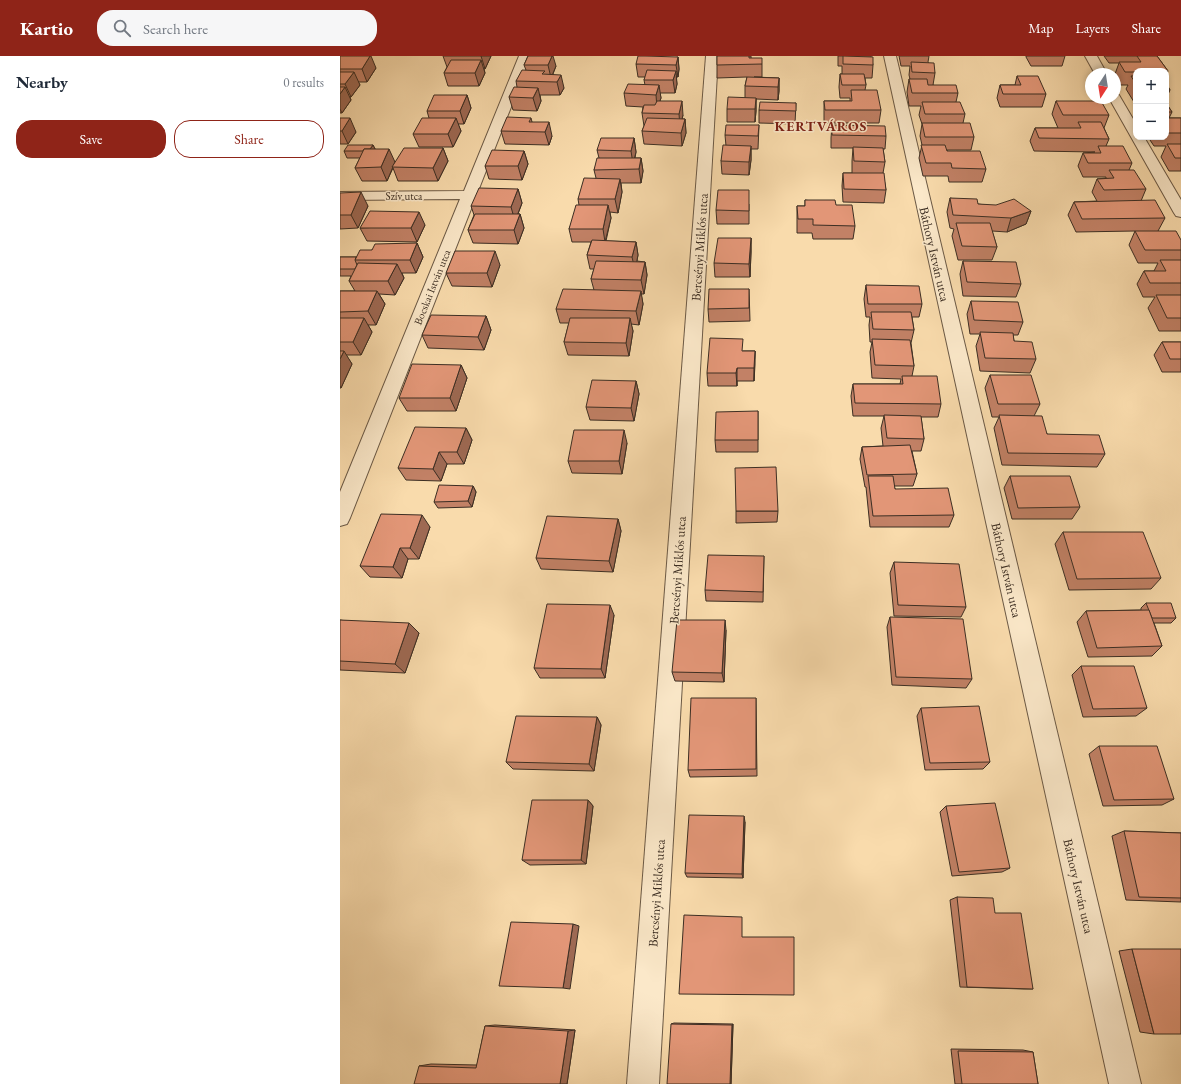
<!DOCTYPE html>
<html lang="en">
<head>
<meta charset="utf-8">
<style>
  body { margin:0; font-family:"EB Garamond",serif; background:#f6f6f7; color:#1f2937 }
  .controls { position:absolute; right:12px; top:12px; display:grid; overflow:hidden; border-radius:8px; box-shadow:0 2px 6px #0003 }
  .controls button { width:36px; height:36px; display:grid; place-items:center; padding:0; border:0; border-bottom:1px solid #e0e1e3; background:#fff; color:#1f2937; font:20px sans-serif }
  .compass { position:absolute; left:745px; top:12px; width:36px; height:36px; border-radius:50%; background:#fff; box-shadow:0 2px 6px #0003; rotate:192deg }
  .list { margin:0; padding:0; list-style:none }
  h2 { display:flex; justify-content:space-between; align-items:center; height:52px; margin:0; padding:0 16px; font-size:17px }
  h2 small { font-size:13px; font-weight:400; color:#747a83 }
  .actions { display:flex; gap:8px; padding:12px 16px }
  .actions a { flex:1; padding:9px 0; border:1px solid #8f2418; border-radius:16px; text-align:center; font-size:14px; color:#8f2418 }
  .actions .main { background:#8f2418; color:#fff }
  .icon { flex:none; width:22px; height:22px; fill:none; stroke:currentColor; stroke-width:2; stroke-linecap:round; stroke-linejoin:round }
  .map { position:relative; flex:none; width:841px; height:1028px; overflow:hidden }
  header { display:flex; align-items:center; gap:24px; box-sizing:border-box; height:56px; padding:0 20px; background:#8f2418; color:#fff }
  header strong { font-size:19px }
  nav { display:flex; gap:22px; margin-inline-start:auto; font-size:14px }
  .search { width:280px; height:36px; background:#f6f6f7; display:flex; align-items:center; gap:10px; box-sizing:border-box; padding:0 14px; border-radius:16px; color:#747a83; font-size:15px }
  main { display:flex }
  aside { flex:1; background:#fff }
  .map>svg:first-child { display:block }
</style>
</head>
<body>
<header>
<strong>Kartio</strong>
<div class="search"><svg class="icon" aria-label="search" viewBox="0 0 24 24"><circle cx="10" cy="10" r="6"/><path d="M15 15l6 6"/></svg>Search here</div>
<nav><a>Map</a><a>Layers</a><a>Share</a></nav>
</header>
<main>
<aside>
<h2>Nearby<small>0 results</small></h2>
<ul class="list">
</ul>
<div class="actions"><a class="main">Save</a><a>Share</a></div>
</aside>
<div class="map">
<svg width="841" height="1028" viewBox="0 0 841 1028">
  <rect width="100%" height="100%" fill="#f9dbac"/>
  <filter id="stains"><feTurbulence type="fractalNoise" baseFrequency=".005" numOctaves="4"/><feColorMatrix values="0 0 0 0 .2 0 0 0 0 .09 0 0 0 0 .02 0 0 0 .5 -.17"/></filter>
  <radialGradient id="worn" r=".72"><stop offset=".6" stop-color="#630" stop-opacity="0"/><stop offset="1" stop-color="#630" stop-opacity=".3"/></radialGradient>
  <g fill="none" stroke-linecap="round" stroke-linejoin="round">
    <g stroke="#6b5945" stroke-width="2">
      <g id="minor">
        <path d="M 179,0 L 191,0 L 10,462 L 7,468 L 0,470 L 0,436 L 120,143 L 0,144 L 0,136 L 124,135 Z"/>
        <path d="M 366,0 L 378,0 L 319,1028 L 287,1028 Z"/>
        <path d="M 544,0 L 556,0 L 801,1028 L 769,1028 Z"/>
        <path d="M 745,0 L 757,0 L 767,18 L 755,18 Z"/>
        <path d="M 775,38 L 779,39 L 796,68 L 796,81 L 804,81 L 841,144 L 841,161 L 836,160 L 834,157 L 769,42 L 775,42 Z"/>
      </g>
    </g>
    <use href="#minor" fill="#fbe8c9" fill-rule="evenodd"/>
  </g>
  <g fill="#c28166" stroke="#3c2e23">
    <path d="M 0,0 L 36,12 L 27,26 L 18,26 L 20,29 L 11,41 L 10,41 L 11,44 L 2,57 L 0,57 Z"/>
    <path d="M 103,0 L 151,0 L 145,13 L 144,13 L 145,17 L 139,30 L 108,30 L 104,17 L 107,11 Z"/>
    <path d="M 188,0 L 216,10 L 213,18 L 224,32 L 220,39 L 200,39 L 201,45 L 197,55 L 173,54 L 169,41 L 177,31 L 176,25 L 186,14 L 184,9 Z"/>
    <path d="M 377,0 L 411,0 L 411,2 L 422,8 L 422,21 L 414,21 L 439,22 L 439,35 L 438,44 L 416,43 L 416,55 L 415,66 L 387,66 L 387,53 L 405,42 L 405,30 L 407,21 L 377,22 Z"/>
    <path d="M 498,0 L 531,0 L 533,9 L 532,22 L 525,22 L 526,29 L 525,34 L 541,54 L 539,67 L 484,67 L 484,45 L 510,45 L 510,42 L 500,42 L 499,31 L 500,18 L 502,18 L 502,10 L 498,10 Z"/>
    <path d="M 559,0 L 589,0 L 588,6 L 595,17 L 593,29 L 618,37 L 616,46 L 625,58 L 623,67 L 634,81 L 631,94 L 607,94 L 607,95 L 646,113 L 642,126 L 609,126 L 608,120 L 583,120 L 579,102 L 582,89 L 580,80 L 582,68 L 579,59 L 581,50 L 569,50 L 567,36 L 569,23 L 570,23 L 569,19 L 570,10 L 561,10 Z"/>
    <path d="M 686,0 L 725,0 L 722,10 L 691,10 L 686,1 Z"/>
    <path d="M 764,0 L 817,0 L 828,15 L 826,20 L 826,15 L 796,15 L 796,46 L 794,46 L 786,33 L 788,29 L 780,29 L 775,20 L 775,18 L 779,7 L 769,7 Z"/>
    <path d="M 338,1 L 339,13 L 338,21 L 336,21 L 337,28 L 335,37 L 320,37 L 321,42 L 320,45 L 343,59 L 342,63 L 345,63 L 346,77 L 342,90 L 304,88 L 302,75 L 304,70 L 302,57 L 303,51 L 286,50 L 284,37 L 305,29 L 304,24 L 305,21 L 298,21 L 296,8 Z"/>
    <path d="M 677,20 L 706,38 L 702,51 L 660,51 L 657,42 L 660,29 L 675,29 Z"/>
    <path d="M 826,27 L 830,34 L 826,43 Z"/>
    <path d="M 127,39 L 131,52 L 124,68 L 118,68 L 121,75 L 113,91 L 79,91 L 73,78 L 89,62 L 87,55 Z"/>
    <path d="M 716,45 L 769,59 L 764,72 L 769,83 L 766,90 L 792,107 L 789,114 L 806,133 L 801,145 L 825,162 L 818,175 L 841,184 L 841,275 L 819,275 L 808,252 L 815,241 L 803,241 L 797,228 L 804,215 L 814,215 L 818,207 L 798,207 L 789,189 L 795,175 L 736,176 L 728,159 L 734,146 L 757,145 L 752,136 L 757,123 L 766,122 L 766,121 L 743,121 L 738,110 L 743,97 L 755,96 L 694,95 L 690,85 L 695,72 L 718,72 L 712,58 Z"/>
    <path d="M 456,47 L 455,68 L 419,67 L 419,54 Z"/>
    <path d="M 826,47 L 832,56 L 829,62 L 841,62 L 841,115 L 829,115 L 821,101 L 826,90 L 814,90 L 808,81 L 826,81 Z"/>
    <path d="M 796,50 L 796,57 L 794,54 Z"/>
    <path d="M 0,62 L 16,76 L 8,88 L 0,88 Z"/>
    <path d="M 191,62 L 192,66 L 212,80 L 209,89 L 165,88 L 161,75 Z"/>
    <path d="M 419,69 L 418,93 L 411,93 L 411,104 L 409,119 L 382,118 L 381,105 L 386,90 L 385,79 Z"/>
    <path d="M 492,69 L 546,80 L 545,93 L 543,93 L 545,106 L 543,117 L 546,134 L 544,147 L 503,146 L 502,130 L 503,117 L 512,117 L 512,105 L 513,92 L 491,92 L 491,82 Z"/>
    <path d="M 294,82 L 296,96 L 295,102 L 301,102 L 303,115 L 301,127 L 281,127 L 282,136 L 278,157 L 270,156 L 271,162 L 266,185 L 296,186 L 298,199 L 297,205 L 305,206 L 307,219 L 304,238 L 301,238 L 303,248 L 299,269 L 291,268 L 293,275 L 289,300 L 228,299 L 224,286 L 229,267 L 220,267 L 216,253 L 254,234 L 251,223 L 254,213 L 250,213 L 247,199 L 251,186 L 232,186 L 229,173 L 239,149 L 238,143 L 256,122 L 254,114 L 259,102 L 257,94 Z"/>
    <path d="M 33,89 L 35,93 L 55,106 L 54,108 L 103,92 L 108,105 L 98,125 L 58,125 L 53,112 L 47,125 L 22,125 L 15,112 L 20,102 L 7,102 L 4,95 Z"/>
    <path d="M 184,95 L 188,108 L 182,124 L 149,123 L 145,110 Z"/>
    <path d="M 178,133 L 182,147 L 178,158 L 180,158 L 184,172 L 178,188 L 133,187 L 128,174 L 134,159 L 131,150 Z"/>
    <path d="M 0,137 L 28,150 L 18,172 L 0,173 Z"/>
    <path d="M 610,142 L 638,148 L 691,155 L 686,168 L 667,176 L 652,175 L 657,191 L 652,204 L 618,204 L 612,180 L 614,173 L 610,172 L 607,156 Z"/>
    <path d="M 465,144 L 496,149 L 515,170 L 513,183 L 473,183 L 472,177 L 457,177 L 457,150 L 465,150 Z"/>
    <path d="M 409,148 L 409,168 L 377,168 L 376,154 Z"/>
    <path d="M 85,169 L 77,186 L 27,185 L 20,172 Z"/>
    <path d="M 411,182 L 411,196 L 410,221 L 375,221 L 374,207 Z"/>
    <path d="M 77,187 L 83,201 L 76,217 L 62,217 L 64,222 L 55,239 L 39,238 L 45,248 L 36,269 L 28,269 L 32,276 L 21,299 L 6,299 L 12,308 L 1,332 L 0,332 L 0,235 L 15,235 L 9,225 L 11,220 L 0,220 L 0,201 L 16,201 L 32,194 Z"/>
    <path d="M 623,205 L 681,228 L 676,241 L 623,240 L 620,218 Z"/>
    <path d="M 160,209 L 152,231 L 112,230 L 106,217 Z"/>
    <path d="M 526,229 L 582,248 L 579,261 L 572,261 L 574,274 L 571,287 L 574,310 L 572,320 L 601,348 L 598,361 L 581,361 L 584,383 L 581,395 L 572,395 L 577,418 L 573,430 L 554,430 L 555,433 L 614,459 L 609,471 L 530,471 L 526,431 L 525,431 L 520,403 L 522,391 L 543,390 L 541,372 L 544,360 L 513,360 L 511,340 L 513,328 L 560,328 L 561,323 L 532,322 L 530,296 L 532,286 L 530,286 L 529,269 L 530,261 L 526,261 L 524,243 Z"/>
    <path d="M 409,233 L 410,265 L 369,266 L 368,253 Z"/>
    <path d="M 631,245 L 683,266 L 678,279 L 673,279 L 674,285 L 696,303 L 690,317 L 640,315 L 636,290 L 640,278 L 630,278 L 627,258 Z"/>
    <path d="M 146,260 L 151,274 L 144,294 L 88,292 L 82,279 Z"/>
    <path d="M 822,286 L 841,286 L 841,316 L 822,316 L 814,299 Z"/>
    <path d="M 403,295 L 415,295 L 414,325 L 397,325 L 397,330 L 368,330 L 367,317 Z"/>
    <path d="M 121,309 L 127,322 L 116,355 L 67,355 L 59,342 Z"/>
    <path d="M 650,319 L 700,348 L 694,360 L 707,378 L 765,398 L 757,411 L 662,409 L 654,372 L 659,361 L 652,361 L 645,332 Z"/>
    <path d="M 296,325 L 299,338 L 294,365 L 250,364 L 246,351 Z"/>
    <path d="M 418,355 L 418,396 L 376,396 L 375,384 Z"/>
    <path d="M 126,372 L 132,384 L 124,408 L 107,408 L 101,425 L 66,424 L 58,412 Z"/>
    <path d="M 287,387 L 282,418 L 232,417 L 228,405 Z"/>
    <path d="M 670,420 L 740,451 L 732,463 L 672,463 L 664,432 Z"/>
    <path d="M 133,430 L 136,436 L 132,451 L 98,452 L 94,446 Z"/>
    <path d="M 396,455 L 438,455 L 437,466 L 396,467 Z"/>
    <path d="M 278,463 L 281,475 L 273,516 L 201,513 L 196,502 Z"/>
    <path d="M 90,471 L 79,503 L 68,503 L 62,522 L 30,521 L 20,510 Z"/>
    <path d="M 723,476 L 821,522 L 811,533 L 729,534 L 715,488 Z"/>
    <path d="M 424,500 L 423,546 L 366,545 L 365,534 Z"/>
    <path d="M 554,506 L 626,551 L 621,561 L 554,560 L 550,517 Z"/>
    <path d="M 806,547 L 836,562 L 831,567 L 814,567 L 822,590 L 812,600 L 748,601 L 737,566 L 746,555 L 801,554 L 801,552 Z"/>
    <path d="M 274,559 L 265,622 L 200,622 L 194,612 Z"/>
    <path d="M 550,561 L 632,623 L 626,632 L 552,629 L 547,571 Z"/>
    <path d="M 0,564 L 79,577 L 65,617 L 0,614 Z"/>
    <path d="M 386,574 L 384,626 L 335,625 L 332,616 Z"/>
    <path d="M 741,610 L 807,652 L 796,660 L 743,661 L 732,619 Z"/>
    <path d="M 416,642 L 417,720 L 350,721 L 348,714 Z"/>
    <path d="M 581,652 L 650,706 L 643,713 L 585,714 L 577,660 Z"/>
    <path d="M 257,661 L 261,669 L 254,715 L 173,713 L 166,706 Z"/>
    <path d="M 759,690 L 834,743 L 822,749 L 763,750 L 749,698 Z"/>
    <path d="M 248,744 L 253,750 L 246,808 L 190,809 L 182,804 Z"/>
    <path d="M 606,750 L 670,812 L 662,816 L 612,820 L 600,756 Z"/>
    <path d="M 405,766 L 403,822 L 347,821 L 345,817 Z"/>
    <path d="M 784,775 L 841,777 L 841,846 L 786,844 L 772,780 Z"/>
    <path d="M 617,841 L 655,857 L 693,933 L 684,933 L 620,931 L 610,844 Z"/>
    <path d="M 792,893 L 814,978 L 800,976 L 779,895 Z"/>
    <path d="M 334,967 L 393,968 L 391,1028 L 331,968 Z"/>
    <path d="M 155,969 L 235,974 L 227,1028 L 79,1010 L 91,1008 L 137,1009 L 145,970 Z"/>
    <path d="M 611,993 L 683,994 L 693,996 L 698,1028 L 615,1028 Z"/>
  </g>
  <g fill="#9e6953" stroke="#3c2e23">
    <path d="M 30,0 L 31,0 L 36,12 L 27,26 L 22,13 Z"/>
    <path d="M 141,0 L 151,0 L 145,13 Z"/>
    <path d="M 212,0 L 213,0 L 216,10 L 211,22 L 208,9 Z"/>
    <path d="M 338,1 L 339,13 L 338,21 L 336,9 Z"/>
    <path d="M 141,4 L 145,17 L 139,30 L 135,17 Z"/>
    <path d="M 336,15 L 337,28 L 335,37 L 333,24 Z"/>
    <path d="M 14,16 L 20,29 L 11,41 L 5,28 Z"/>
    <path d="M 221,19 L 224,32 L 220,39 L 217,26 Z"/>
    <path d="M 439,22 L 439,35 L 438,44 L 438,31 Z"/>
    <path d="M 319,29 L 321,42 L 317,52 L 316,39 Z"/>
    <path d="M 5,31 L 11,44 L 2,57 L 0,53 L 0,38 Z"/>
    <path d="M 198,32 L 201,45 L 197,55 L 193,42 Z"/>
    <path d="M 127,39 L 131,52 L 124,68 L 120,55 Z"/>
    <path d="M 416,42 L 416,55 L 415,66 L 415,53 Z"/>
    <path d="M 342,45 L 343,59 L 340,71 L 339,58 Z"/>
    <path d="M 10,62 L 16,76 L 8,88 L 2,75 Z"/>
    <path d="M 116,62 L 121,75 L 113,91 L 108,78 Z"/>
    <path d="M 345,63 L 346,77 L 342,90 L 341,77 Z"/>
    <path d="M 209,66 L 212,80 L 209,89 L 205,76 Z"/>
    <path d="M 294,82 L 296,96 L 293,108 L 291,95 Z"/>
    <path d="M 33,89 L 36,95 L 29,95 Z"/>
    <path d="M 411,90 L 411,104 L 409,119 L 409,106 Z"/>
    <path d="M 103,92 L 108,105 L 98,125 L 93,112 Z"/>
    <path d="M 49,93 L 55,106 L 47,125 L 41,111 Z"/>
    <path d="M 184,95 L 188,108 L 182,124 L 178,110 Z"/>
    <path d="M 301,102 L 303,115 L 301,127 L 299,113 Z"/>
    <path d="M 280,123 L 282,136 L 278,157 L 275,143 Z"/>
    <path d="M 178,133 L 182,147 L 175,165 L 171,151 Z"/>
    <path d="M 21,136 L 28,150 L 18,172 L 11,159 Z"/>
    <path d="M 268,149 L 271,162 L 265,186 L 263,173 Z"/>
    <path d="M 691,155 L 686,168 L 667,176 L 671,162 Z"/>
    <path d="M 79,156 L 85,169 L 77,186 L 71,172 Z"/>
    <path d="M 180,158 L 184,172 L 178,188 L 174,174 Z"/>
    <path d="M 411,182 L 411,196 L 410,221 L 409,208 Z"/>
    <path d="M 296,186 L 298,199 L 295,214 L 292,201 Z"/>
    <path d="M 77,187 L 83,201 L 76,217 L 70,204 Z"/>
    <path d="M 155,195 L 160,209 L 152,231 L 147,217 Z"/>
    <path d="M 305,206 L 307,219 L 304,238 L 301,224 Z"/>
    <path d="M 57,208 L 64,222 L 55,239 L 48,225 Z"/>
    <path d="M 37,235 L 45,248 L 36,269 L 28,255 Z"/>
    <path d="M 301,235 L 303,248 L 299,269 L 296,255 Z"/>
    <path d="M 146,260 L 151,274 L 144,294 L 138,281 Z"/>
    <path d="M 24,262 L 32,276 L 21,299 L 13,286 Z"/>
    <path d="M 290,262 L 293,275 L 289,300 L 286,287 Z"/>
    <path d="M 4,295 L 12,308 L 1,332 L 0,330 L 0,303 Z"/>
    <path d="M 415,295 L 415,309 L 414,325 L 414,312 Z"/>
    <path d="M 121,309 L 127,322 L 116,355 L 110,342 Z"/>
    <path d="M 397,312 L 397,330 L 396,317 Z"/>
    <path d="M 296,325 L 299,338 L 294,365 L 291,352 Z"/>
    <path d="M 126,372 L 132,384 L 124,408 L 117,396 Z"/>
    <path d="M 284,374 L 287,387 L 282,418 L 279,405 Z"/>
    <path d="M 99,396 L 107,408 L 101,425 L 93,413 Z"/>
    <path d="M 133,430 L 136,436 L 132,451 L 128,445 Z"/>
    <path d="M 82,459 L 90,471 L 79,503 L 70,492 Z"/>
    <path d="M 278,463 L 281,475 L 273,516 L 269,505 Z"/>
    <path d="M 60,492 L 68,503 L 62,522 L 53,511 Z"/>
    <path d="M 270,549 L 274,559 L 265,622 L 261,613 Z"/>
    <path d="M 385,564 L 386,574 L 384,626 L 382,617 Z"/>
    <path d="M 69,567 L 79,577 L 65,617 L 55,608 Z"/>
    <path d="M 257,661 L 261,669 L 254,715 L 249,708 Z"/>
    <path d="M 248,744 L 253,750 L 246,808 L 241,804 Z"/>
    <path d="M 404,760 L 405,766 L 403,822 L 402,818 Z"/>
    <path d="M 233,868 L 239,870 L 230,933 L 223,932 Z"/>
    <path d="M 393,968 L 391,1028 L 390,1028 L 392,969 Z"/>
    <path d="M 235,974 L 227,1028 L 220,1028 L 228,975 Z"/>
  </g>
  <g fill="#e29677" stroke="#3c2e23">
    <path d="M 0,0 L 30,0 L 22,13 L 0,13 Z"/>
    <path d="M 188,0 L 212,0 L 208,9 L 184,9 Z"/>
    <path d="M 298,0 L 305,0 L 338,1 L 336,9 L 296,8 Z"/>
    <path d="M 377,0 L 409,0 L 409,2 L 422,2 L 422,8 L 377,9 Z"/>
    <path d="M 503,0 L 533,1 L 533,9 L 503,8 Z"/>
    <path d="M 797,0 L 817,0 L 828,15 L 796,15 L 796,16 L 785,16 L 779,6 L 801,6 Z"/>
    <path d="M 111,4 L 141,4 L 135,17 L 104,17 Z"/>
    <path d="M 571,6 L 594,7 L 595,17 L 572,16 Z"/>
    <path d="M 182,14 L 205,15 L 202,18 L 221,19 L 217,26 L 176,25 Z"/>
    <path d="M 307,14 L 336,15 L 333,24 L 304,24 Z"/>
    <path d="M 0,16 L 14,16 L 5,28 L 0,28 Z"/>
    <path d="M 500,18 L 524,18 L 526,29 L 502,29 Z"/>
    <path d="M 677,20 L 698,20 L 706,38 L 663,38 L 660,29 L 681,29 Z"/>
    <path d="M 791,20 L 796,20 L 796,28 Z"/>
    <path d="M 407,21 L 439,22 L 438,31 L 405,30 Z"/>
    <path d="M 569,23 L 587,23 L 588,29 L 616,29 L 618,37 L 572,37 Z"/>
    <path d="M 826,27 L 830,34 L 826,34 Z"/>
    <path d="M 288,28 L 319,29 L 316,39 L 284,37 Z"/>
    <path d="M 0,31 L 5,31 L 0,38 Z"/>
    <path d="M 174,31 L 198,32 L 193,42 L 169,41 Z"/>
    <path d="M 511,34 L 537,34 L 541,54 L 485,54 L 484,45 L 512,45 Z"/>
    <path d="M 94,39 L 127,39 L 120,55 L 87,55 Z"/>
    <path d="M 388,41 L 416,42 L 415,53 L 387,53 Z"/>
    <path d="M 317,45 L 342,45 L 339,58 L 302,57 L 304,49 L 315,49 Z"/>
    <path d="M 716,45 L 761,45 L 769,59 L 723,59 Z"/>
    <path d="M 420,46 L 456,47 L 456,55 L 419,54 Z"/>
    <path d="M 582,46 L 620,46 L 625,58 L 585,58 Z"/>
    <path d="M 826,47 L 832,56 L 826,56 Z"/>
    <path d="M 167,61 L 191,62 L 189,66 L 209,66 L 205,76 L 161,75 Z"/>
    <path d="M 0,62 L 10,62 L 2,75 L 0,75 Z"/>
    <path d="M 82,62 L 116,62 L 108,78 L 73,78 Z"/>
    <path d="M 307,62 L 345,63 L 341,77 L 302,75 Z"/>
    <rect x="826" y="62" width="15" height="15"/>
    <path d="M 738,66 L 761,66 L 769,83 L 699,82 L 695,72 L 741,72 Z"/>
    <path d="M 582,67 L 630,67 L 634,81 L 585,81 Z"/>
    <path d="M 386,69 L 419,69 L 418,80 L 385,79 Z"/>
    <path d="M 492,69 L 545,70 L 546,80 L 492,79 Z"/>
    <path d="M 261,82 L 294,82 L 291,95 L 257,94 Z"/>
    <path d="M 827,88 L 841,88 L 841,102 L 835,102 Z"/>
    <path d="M 8,89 L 33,89 L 30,93 L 24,93 L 23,95 L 4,95 Z"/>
    <path d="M 383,89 L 411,90 L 409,106 L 381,105 Z"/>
    <path d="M 581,89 L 605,89 L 607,95 L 640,95 L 646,113 L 612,112 L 611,107 L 586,107 Z"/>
    <path d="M 758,90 L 783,90 L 792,107 L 748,107 L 743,97 L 761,97 Z"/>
    <path d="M 513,91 L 543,92 L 545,106 L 514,105 Z"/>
    <path d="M 64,92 L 103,92 L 93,112 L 52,111 Z"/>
    <path d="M 24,93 L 49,93 L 41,111 L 15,112 Z"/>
    <path d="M 152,94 L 184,95 L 178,110 L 145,110 Z"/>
    <path d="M 257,102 L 301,102 L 299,113 L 254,114 Z"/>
    <path d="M 769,114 L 794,114 L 806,133 L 764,134 L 757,123 L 774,122 Z"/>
    <path d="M 503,117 L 544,117 L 546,134 L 504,133 Z"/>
    <path d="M 244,122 L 280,123 L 275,143 L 238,143 Z"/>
    <path d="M 139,132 L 178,133 L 171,151 L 131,150 Z"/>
    <path d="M 378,134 L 409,134 L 409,155 L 376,154 Z"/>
    <path d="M 21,136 L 11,159 L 0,159 L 0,137 Z"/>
    <path d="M 610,142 L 637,143 L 638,148 L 656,149 L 674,143 L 691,155 L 671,162 L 613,159 Z"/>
    <path d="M 465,144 L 495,144 L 496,149 L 512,149 L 515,170 L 473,169 L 473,163 L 458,163 L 457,150 L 465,150 Z"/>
    <path d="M 815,144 L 825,162 L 742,163 L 734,146 Z"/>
    <path d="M 236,149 L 268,149 L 263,173 L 229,173 Z"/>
    <path d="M 30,155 L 79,156 L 71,172 L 20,172 Z"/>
    <path d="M 135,158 L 180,158 L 174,174 L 128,174 Z"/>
    <path d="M 616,167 L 650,167 L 657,191 L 622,190 Z"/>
    <path d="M 795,175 L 836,175 L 841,184 L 841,194 L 805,194 Z"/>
    <path d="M 378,182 L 411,182 L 409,208 L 374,207 Z"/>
    <path d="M 252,184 L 296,186 L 292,201 L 247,199 Z"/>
    <path d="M 77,187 L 70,204 L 15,204 L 20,194 L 32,194 L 35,188 Z"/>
    <path d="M 115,195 L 155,195 L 147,217 L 106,217 Z"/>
    <path d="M 0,201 L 16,201 L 15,204 L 17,209 L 15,213 L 0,213 Z"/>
    <path d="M 820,204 L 841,204 L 841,227 L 810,227 L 804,215 L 826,215 Z"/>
    <path d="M 256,205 L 305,206 L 301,224 L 251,223 Z"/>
    <path d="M 623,205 L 676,206 L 681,228 L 627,226 Z"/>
    <path d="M 18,207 L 57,208 L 48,225 L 9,225 Z"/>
    <path d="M 526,229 L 579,230 L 582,248 L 528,248 Z"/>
    <path d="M 223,233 L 301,235 L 296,255 L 216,253 Z"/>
    <path d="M 369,233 L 409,233 L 409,252 L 368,253 Z"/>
    <path d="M 0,235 L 37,235 L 28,255 L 0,256 Z"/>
    <path d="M 816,239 L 841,239 L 841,262 L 827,262 Z"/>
    <path d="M 631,245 L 678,246 L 683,266 L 634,264 Z"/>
    <path d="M 531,256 L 571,256 L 574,274 L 533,273 Z"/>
    <path d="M 91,259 L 146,260 L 138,281 L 82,279 Z"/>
    <path d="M 0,262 L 24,262 L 13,286 L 0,286 Z"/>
    <path d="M 230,262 L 290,262 L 286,287 L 224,286 Z"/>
    <path d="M 640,276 L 673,277 L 674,285 L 692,286 L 696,303 L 645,302 Z"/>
    <path d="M 370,282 L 403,283 L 402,295 L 415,295 L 414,312 L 397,312 L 396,317 L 367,317 Z"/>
    <path d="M 532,283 L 570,284 L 574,310 L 535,309 Z"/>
    <path d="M 822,286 L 841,286 L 841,303 L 830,303 Z"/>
    <path d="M 0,295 L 4,295 L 0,303 Z"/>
    <path d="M 72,308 L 121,309 L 110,342 L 59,342 Z"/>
    <path d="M 650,319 L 691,319 L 700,348 L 658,348 Z"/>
    <path d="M 562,320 L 597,320 L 601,348 L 515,347 L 513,328 L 563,328 Z"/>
    <path d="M 252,324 L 296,325 L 291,352 L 246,351 Z"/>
    <path d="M 418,355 L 418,384 L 375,384 L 376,356 Z"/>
    <path d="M 544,359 L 581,360 L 584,383 L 547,382 Z"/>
    <path d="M 659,359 L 702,360 L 707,378 L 759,379 L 765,398 L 668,397 Z"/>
    <path d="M 75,371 L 126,372 L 117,396 L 99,396 L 93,413 L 58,412 Z"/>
    <path d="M 234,374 L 284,374 L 279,405 L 228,405 Z"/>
    <path d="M 570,389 L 577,418 L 527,419 L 522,391 Z"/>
    <path d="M 436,411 L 438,455 L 396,455 L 395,412 Z"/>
    <path d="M 528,420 L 553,420 L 555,433 L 608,432 L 614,459 L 533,460 Z"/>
    <path d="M 670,420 L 730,420 L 740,451 L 678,452 Z"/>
    <path d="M 99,429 L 133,430 L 128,445 L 94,446 Z"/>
    <path d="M 41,458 L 82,459 L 70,492 L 60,492 L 53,511 L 20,510 Z"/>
    <path d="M 207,460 L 278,463 L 269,505 L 196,502 Z"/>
    <path d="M 723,476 L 803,476 L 821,522 L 737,523 Z"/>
    <path d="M 368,499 L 424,500 L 423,536 L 365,534 Z"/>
    <path d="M 554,506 L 619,508 L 626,551 L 558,549 Z"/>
    <path d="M 806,547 L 831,547 L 836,562 L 812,562 Z"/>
    <path d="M 207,548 L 270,549 L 261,613 L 194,612 Z"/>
    <path d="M 809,554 L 822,590 L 757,592 L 746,555 Z"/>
    <path d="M 550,561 L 623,563 L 632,623 L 556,621 Z"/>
    <path d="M 0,564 L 69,567 L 55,608 L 0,605 Z"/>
    <path d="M 337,564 L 385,564 L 382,617 L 332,616 Z"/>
    <path d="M 741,610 L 794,610 L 807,652 L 753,653 Z"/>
    <path d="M 351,642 L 416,642 L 416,713 L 348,714 Z"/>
    <path d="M 639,650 L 650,706 L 590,707 L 581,652 Z"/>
    <path d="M 176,660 L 257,661 L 249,708 L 166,706 Z"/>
    <path d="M 759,690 L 817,690 L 834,743 L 774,744 Z"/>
    <path d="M 192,744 L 248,744 L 241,804 L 182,804 Z"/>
    <path d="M 655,747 L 670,812 L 619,816 L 606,750 Z"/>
    <path d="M 349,759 L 404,760 L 402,818 L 345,817 Z"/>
    <path d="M 784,775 L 841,777 L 841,842 L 799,841 Z"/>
    <path d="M 617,841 L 653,842 L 655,857 L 681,857 L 693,933 L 627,931 Z"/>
    <path d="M 344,859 L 402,861 L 402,881 L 454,881 L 454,939 L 339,938 Z"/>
    <path d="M 171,866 L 233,868 L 223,932 L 159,930 Z"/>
    <path d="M 792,893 L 841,893 L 841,978 L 814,978 Z"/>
    <path d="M 331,968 L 392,969 L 390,1028 L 327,1028 Z"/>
    <path d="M 145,970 L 228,975 L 220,1028 L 74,1028 L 79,1010 L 136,1012 Z"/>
    <path d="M 618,995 L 693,996 L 698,1028 L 622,1028 Z"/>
  </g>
  <g text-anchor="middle" stroke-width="3" stroke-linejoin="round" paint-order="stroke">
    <g font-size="11" fill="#3c2e23" stroke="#fbe8c9">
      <text x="64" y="144">Szív utca</text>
      <text transform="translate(92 231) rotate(-68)" y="4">Bocskai István utca</text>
    </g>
    <g font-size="13" fill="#3c2e23" stroke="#fbe8c9">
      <text transform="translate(359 191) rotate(-86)" y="5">Bercsényi Miklós utca</text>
      <text transform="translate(595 198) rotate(77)" y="5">Báthory István utca</text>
      <text transform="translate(337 514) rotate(-86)" y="5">Bercsényi Miklós utca</text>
      <text transform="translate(667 514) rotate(77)" y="5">Báthory István utca</text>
      <text transform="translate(739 830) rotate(77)" y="5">Báthory István utca</text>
      <text transform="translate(316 837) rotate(-86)" y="5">Bercsényi Miklós utca</text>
    </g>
    <g font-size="14" font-weight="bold" letter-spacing="1" fill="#7a1f14" stroke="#fbe8c9">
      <text x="481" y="75">KERTVÁROS</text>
    </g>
  </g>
  <rect width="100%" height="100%" filter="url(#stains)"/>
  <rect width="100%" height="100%" fill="url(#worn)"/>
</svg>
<div class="controls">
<button>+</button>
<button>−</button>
</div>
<svg class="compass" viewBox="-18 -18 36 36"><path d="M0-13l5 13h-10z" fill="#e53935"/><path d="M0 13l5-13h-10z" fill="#747a83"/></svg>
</div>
</main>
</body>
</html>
